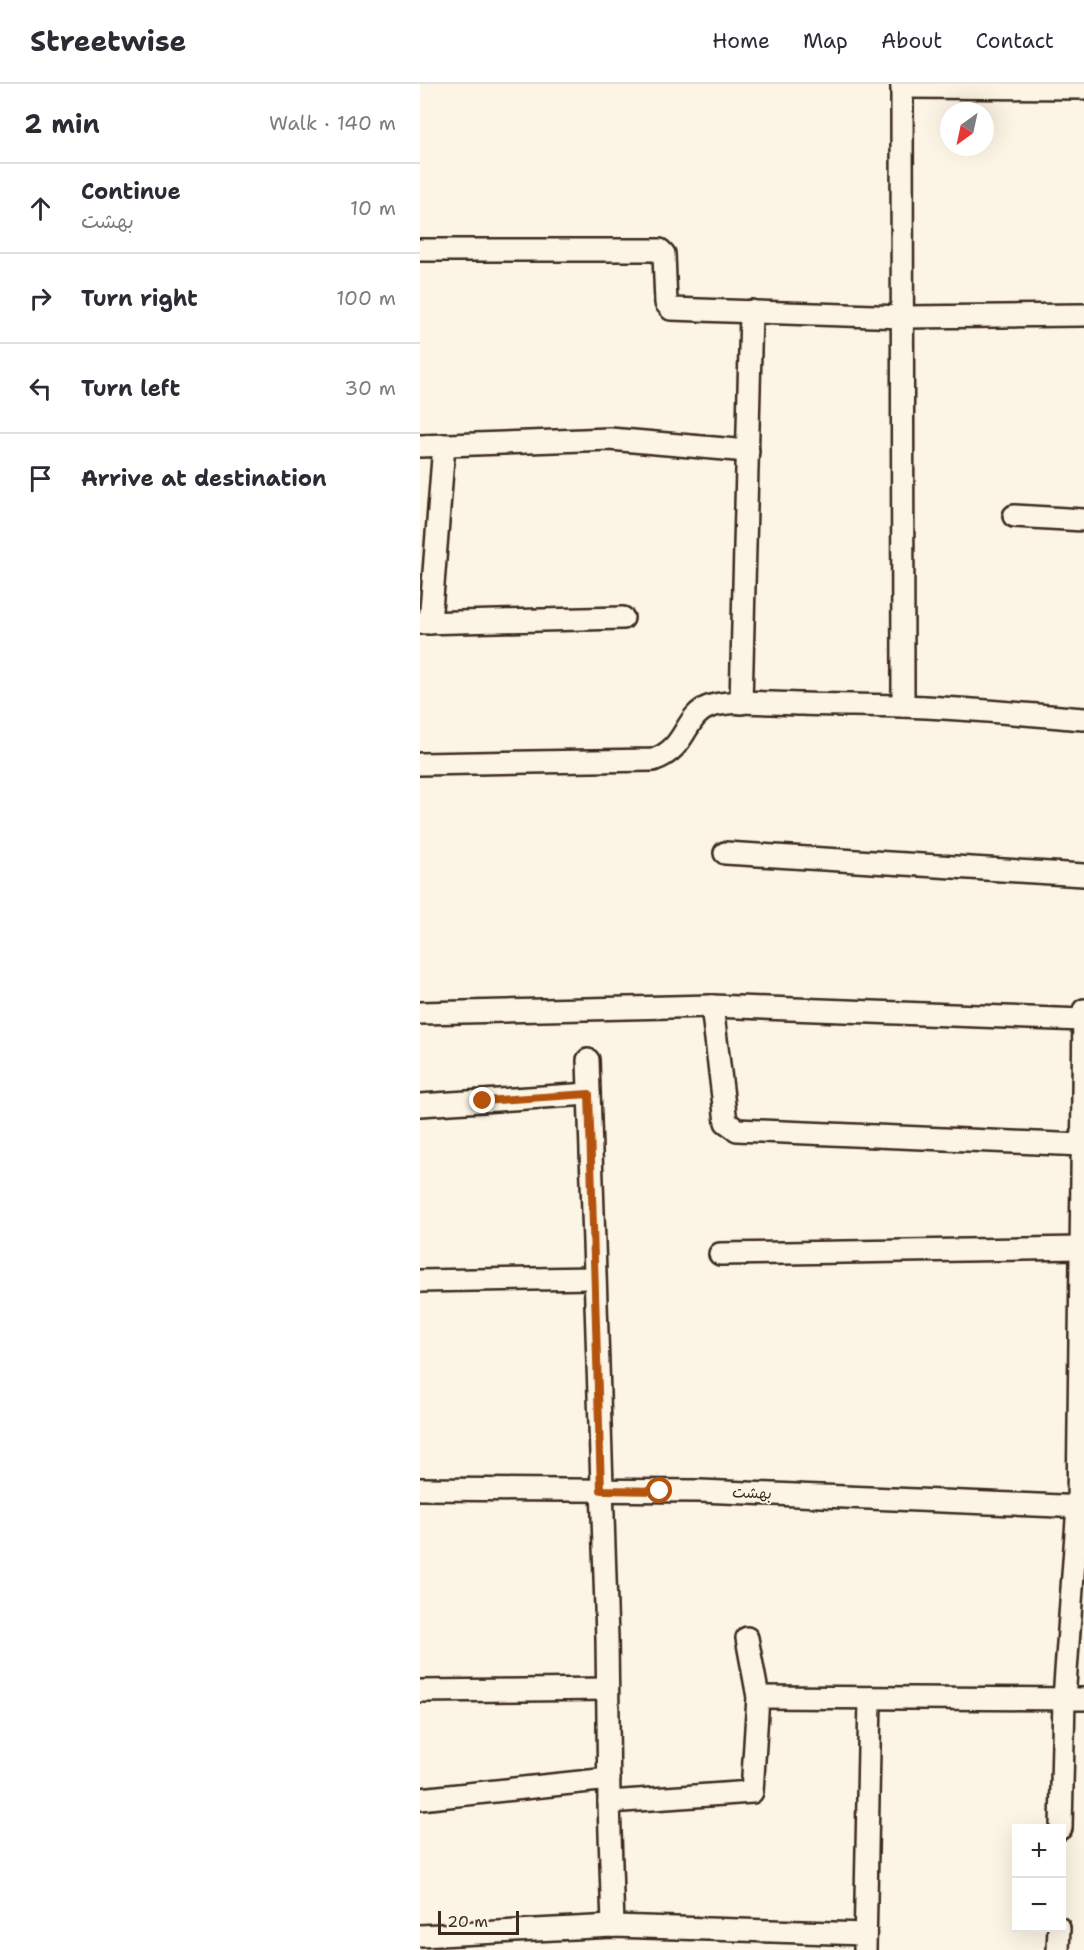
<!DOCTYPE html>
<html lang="en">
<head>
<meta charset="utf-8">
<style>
  body { margin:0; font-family:"Shantell Sans","Playpen Sans Arabic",sans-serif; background:#f7f7f7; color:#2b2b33 }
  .controls { position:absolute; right:18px; bottom:18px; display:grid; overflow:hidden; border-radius:0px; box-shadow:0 6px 24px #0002 }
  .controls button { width:54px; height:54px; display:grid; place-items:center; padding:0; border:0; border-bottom:2px solid #e1e1e2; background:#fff; color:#2b2b33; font:30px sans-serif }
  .compass { position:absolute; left:520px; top:18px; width:54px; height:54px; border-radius:50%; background:#fff; box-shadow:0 6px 24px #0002; rotate:213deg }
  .scale { position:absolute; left:18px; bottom:15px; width:81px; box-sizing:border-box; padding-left:6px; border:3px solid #3b2a1e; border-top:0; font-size:16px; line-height:21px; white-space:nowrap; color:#3b2a1e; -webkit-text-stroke:4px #fcf5e5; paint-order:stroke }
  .stop { position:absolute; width:18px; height:18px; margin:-14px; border:4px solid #b45309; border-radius:50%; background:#fff }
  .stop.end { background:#b45309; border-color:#fff; box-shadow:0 2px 6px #0008 }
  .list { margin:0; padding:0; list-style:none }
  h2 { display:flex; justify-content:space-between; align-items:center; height:78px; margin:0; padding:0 24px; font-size:26px }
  h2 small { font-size:20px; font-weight:400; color:#7c7c81 }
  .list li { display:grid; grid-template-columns:39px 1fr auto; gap:18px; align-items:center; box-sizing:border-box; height:90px; padding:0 24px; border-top:2px solid #e1e1e2 }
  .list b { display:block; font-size:22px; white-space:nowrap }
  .list p { margin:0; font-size:20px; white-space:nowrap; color:#7c7c81 }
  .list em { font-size:20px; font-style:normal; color:#7c7c81 }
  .icon { flex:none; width:33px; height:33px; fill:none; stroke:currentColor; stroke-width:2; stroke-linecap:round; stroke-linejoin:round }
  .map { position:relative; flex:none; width:664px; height:1866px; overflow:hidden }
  header { display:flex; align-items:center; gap:36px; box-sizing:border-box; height:84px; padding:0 30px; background:#fff; border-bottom:2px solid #e1e1e2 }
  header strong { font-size:28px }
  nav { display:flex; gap:33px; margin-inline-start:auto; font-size:21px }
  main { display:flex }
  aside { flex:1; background:#fff }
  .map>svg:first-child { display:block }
</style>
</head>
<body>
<header>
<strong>Streetwise</strong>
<nav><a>Home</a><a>Map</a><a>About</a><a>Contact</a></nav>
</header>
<main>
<aside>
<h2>2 min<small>Walk · 140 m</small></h2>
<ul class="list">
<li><svg class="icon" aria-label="ahead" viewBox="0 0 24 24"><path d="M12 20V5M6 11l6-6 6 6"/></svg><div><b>Continue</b><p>بهشت</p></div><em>10 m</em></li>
<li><svg class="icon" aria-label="right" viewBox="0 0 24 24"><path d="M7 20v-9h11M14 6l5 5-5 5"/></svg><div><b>Turn right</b></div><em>100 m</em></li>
<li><svg class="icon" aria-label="left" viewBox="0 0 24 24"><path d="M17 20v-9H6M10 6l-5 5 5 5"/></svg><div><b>Turn left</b></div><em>30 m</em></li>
<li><svg class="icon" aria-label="arrive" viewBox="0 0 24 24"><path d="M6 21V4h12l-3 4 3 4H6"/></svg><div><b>Arrive at destination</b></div></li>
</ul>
</aside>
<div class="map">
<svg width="664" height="1866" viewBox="0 0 664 1866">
  <rect width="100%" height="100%" fill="#fcf5e5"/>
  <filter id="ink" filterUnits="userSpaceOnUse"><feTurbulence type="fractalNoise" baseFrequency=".0167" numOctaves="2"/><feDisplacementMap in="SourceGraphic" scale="12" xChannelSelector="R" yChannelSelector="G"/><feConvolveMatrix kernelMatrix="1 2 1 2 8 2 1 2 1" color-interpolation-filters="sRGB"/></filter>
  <g filter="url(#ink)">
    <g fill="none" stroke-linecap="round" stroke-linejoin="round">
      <g stroke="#3b2a1e" stroke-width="26">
        <g id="minor">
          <path d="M 482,0 L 483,622"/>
          <path d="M 482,3 L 664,4"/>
          <path d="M 0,166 L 240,166 L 244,170 L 246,219 L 251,225 L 484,233 L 664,231"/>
          <path d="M 0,362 L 190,355 L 328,367"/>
          <path d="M 594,432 L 664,436"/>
          <path d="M 0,539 L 203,534"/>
          <path d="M 10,539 L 24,361"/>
          <path d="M 321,619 L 331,227"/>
          <path d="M 0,680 L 233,676 C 268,665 263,631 291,622 C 315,615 357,620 382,620 C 415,621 449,621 482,622 C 543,624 603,630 664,635"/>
          <path d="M 305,769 L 664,791"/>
          <path d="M 292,922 L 306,1038 L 317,1046 L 662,1061"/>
          <path d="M 0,929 L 292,922 L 664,936"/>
          <path d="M 168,976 L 187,1554 L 189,1718 L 193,1842"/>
          <path d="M 0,1021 L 169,1010"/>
          <path d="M 300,1170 L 661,1164"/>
          <path d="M 0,1197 L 174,1194"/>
          <path d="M 0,1405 L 280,1407 L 664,1423"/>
          <path d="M 0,1607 L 187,1605"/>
          <path d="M 338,1613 L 664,1615"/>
          <path d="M 0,1715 L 189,1695"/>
          <path d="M 189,1718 L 332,1708 L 338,1613 L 327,1554"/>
          <path d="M 641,1744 L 644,1615 L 658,1422 L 664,926"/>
          <path d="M 0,1852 L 193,1842 L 445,1850"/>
          <path d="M 445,1866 L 450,1614"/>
          <path d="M 638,1866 L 639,1844"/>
        </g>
      </g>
      <use href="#minor" stroke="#fcf5e5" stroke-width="21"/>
    </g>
  </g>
  <g fill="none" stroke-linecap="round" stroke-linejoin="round" filter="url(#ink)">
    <path stroke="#b45309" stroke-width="8" d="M 63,1017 L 169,1010 L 181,1406 L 240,1407"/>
  </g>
  <g text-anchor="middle" stroke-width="4.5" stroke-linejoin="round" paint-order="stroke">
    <g font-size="15" fill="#3b2a1e" stroke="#fcf5e5">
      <text transform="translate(332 1409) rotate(2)" y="5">بهشت</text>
    </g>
  </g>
</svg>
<div class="controls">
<button>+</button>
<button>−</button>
</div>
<svg class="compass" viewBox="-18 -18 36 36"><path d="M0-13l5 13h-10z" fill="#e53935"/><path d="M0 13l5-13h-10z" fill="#7c7c81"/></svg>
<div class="scale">20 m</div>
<div class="stop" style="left:240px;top:1407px"></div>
<div class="stop end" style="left:63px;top:1017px"></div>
</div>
</main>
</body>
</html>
